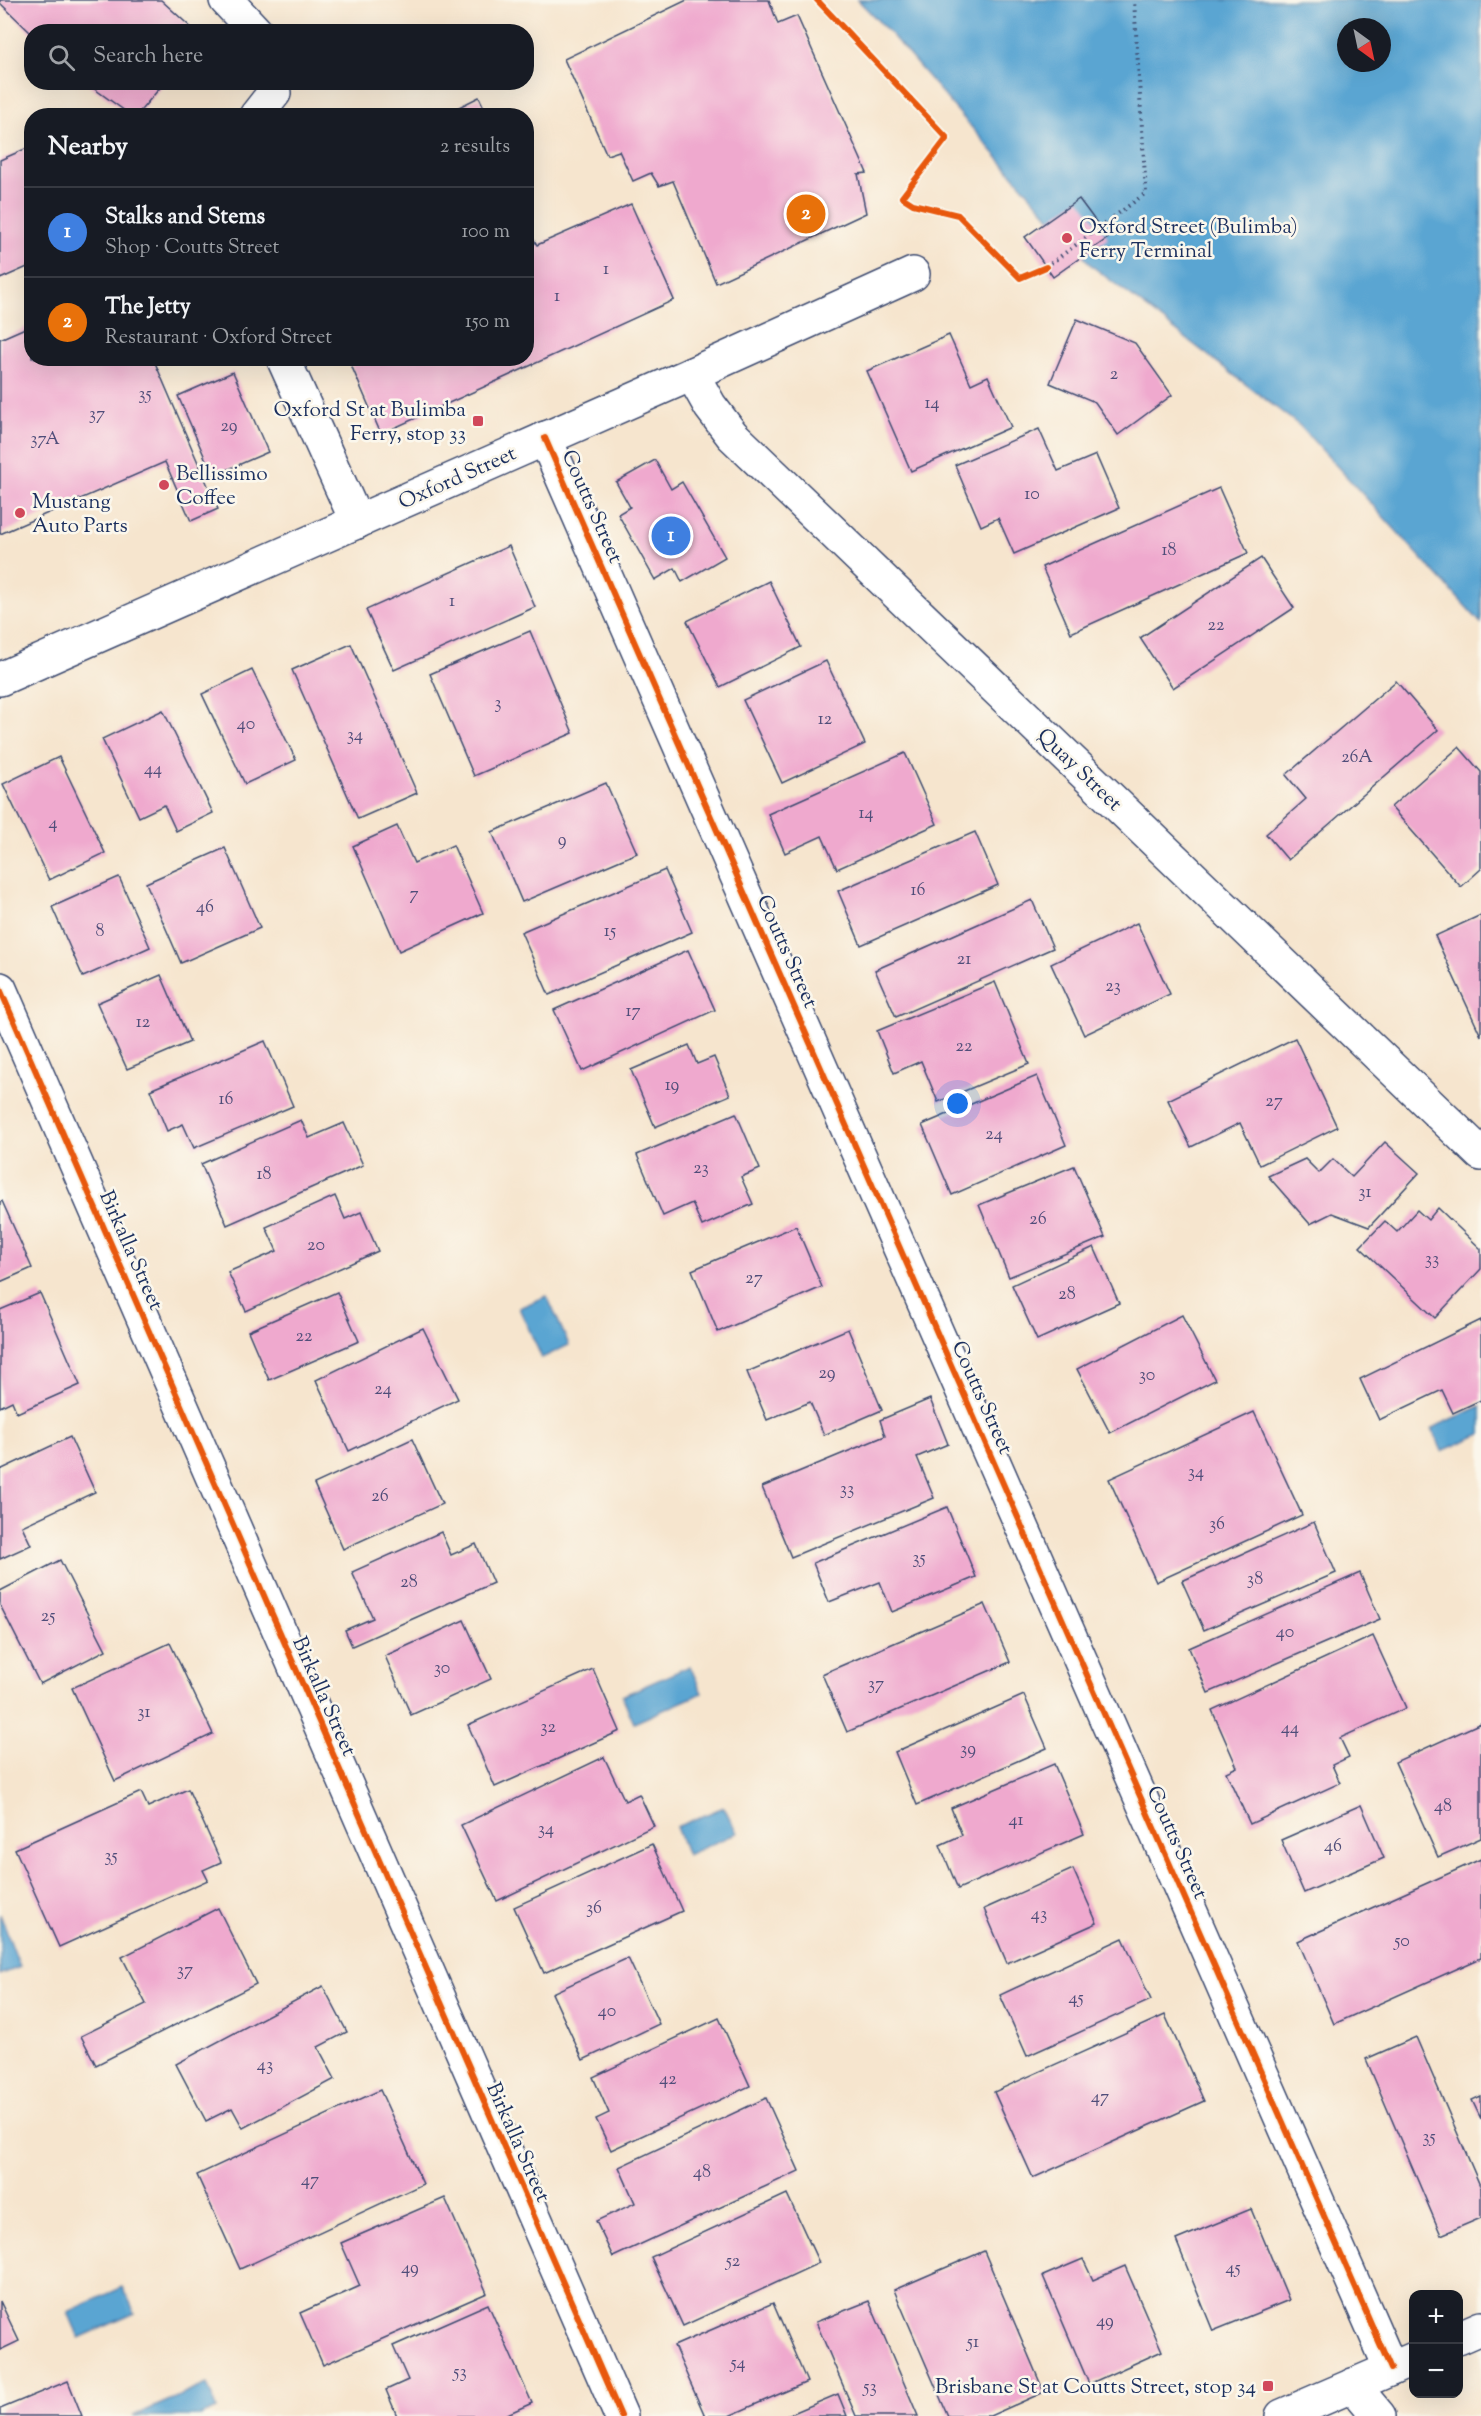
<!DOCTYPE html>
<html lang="en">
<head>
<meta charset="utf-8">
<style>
  body { margin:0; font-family:"Sorts Mill Goudy",serif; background:#242831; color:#f1f3f6 }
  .controls { position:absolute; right:18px; bottom:18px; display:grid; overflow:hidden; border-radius:12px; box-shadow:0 6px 24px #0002 }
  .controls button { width:54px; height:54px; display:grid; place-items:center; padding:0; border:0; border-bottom:2px solid #363941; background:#171b24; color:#f1f3f6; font:30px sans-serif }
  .compass { position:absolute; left:1337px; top:18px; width:54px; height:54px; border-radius:50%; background:#171b24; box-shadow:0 6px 24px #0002; rotate:147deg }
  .you { position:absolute; left:958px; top:1104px; width:21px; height:21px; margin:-15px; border:4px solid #fff; border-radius:50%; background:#1a73e8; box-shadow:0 0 0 9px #1a73e833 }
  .badge { display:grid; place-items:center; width:39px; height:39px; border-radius:50%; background:#0b8043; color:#fff; font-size:20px; font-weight:700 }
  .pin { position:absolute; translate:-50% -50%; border:3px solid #fff; box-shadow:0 2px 6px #0006 }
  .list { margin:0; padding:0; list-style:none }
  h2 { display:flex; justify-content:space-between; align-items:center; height:78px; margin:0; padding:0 24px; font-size:26px }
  h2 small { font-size:20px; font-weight:400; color:#9ea1a6 }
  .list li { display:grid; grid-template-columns:39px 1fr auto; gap:18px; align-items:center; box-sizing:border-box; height:90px; padding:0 24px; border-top:2px solid #363941 }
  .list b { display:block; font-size:22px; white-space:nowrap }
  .list p { margin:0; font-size:20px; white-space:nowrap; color:#9ea1a6 }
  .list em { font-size:20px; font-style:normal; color:#9ea1a6 }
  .icon { flex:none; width:33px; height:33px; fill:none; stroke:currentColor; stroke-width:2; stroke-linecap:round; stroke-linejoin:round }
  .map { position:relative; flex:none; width:1481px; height:2416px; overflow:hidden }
  .search { position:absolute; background:#171b24; box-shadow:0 6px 24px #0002; left:24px; top:24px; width:510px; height:66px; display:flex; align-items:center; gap:15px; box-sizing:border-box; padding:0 21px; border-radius:24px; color:#9ea1a6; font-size:22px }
  .panel { position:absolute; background:#171b24; box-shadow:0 6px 24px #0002; left:24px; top:108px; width:510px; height:258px; border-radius:24px }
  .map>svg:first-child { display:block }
</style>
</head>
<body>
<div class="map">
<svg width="1481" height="2416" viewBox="0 0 1481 2416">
  <rect width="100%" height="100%" fill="#fbf7ec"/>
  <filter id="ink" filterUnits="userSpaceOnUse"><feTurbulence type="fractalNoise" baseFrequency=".0167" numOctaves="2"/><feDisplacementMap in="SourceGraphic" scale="12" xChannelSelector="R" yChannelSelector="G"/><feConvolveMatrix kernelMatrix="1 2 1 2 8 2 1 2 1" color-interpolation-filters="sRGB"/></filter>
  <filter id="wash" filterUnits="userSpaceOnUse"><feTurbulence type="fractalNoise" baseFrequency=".008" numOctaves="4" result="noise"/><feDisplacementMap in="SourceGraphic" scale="24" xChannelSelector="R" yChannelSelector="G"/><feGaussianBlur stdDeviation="1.35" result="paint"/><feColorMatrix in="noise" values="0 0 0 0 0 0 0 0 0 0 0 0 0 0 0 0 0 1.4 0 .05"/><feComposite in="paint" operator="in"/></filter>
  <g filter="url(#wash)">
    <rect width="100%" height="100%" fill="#f6e5ce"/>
    <g fill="#5aa5d2" stroke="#3a6a98" stroke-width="1.5" fill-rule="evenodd">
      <path d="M 858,0 L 1481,0 L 1481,623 L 1300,426 L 1092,266 L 889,32 ZM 1346,27 L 1382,27 L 1382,63 L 1346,63 Z"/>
      <path d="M 547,1296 L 569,1345 L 542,1358 L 519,1308 Z"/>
      <path d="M 1481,1406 L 1481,1434 L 1442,1451 L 1432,1428 Z"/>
      <path d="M 690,1666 L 702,1693 L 634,1723 L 622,1696 Z"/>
      <path d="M 724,1807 L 737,1833 L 687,1855 L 676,1827 Z"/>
      <path d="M 0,1914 L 20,1967 L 0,1975 Z"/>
      <path d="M 123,2287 L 135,2313 L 79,2338 L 68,2312 Z"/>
      <path d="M 207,2384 L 217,2409 L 200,2416 L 133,2416 Z"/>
    </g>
    <g id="blocks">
      <g fill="#efa9ce">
        <path d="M 0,0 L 161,0 L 196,32 L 32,32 L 32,34 L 0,3 Z"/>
        <path d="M 687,0 L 769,0 L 778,24 L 797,16 L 867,173 L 858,174 L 866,213 L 716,283 L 673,181 L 659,186 L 651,173 L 633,181 L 619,151 L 607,155 L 564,59 Z"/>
        <path d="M 85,82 L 165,82 L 136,116 L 132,116 Z"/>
        <path d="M 479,97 L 488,116 L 441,116 Z"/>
        <path d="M 32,146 L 32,265 L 0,279 L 0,160 Z"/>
        <path d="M 1079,199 L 1108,238 L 1053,277 L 1025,237 Z"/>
        <path d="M 631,204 L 674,300 L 381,434 L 348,358 L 526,358 L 526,225 L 537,245 Z"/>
        <path d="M 1077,319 L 1135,343 L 1172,395 L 1118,435 L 1095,402 L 1050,383 Z"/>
        <path d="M 32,325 L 32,358 L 153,358 L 218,509 L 191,521 L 165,462 L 0,534 L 0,339 Z"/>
        <path d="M 949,335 L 971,384 L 988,376 L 1011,427 L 911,471 L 867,371 Z"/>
        <path d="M 233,372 L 268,452 L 213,476 L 178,396 Z"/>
        <path d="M 1039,429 L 1058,471 L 1096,455 L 1119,508 L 1014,554 L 998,518 L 981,526 L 955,465 Z"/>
        <path d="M 655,460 L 671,489 L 682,482 L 725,557 L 682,582 L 675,568 L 655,580 L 618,514 L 630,507 L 616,482 Z"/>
        <path d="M 1219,488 L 1248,553 L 1071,633 L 1042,567 Z"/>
        <path d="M 509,546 L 535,607 L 394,670 L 366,610 Z"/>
        <path d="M 1261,558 L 1294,608 L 1173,688 L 1140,638 Z"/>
        <path d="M 769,581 L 801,647 L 720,687 L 687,621 Z"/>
        <path d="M 530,631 L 573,733 L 474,776 L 430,674 Z"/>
        <path d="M 351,644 L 417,793 L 358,819 L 292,670 Z"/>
        <path d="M 826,661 L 865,744 L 782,783 L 743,700 Z"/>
        <path d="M 252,670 L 296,760 L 245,784 L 202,694 Z"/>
        <path d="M 1396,681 L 1438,730 L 1288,860 L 1266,834 L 1306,799 L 1286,775 Z"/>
        <path d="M 163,710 L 213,813 L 176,831 L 164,805 L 139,817 L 102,739 Z"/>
        <path d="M 1459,747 L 1481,772 L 1481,869 L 1461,887 L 1391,807 Z"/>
        <path d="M 905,753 L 937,824 L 837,869 L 822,836 L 785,853 L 768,814 Z"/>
        <path d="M 59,757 L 105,853 L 49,880 L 3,784 Z"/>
        <path d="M 606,783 L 637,853 L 522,902 L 492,832 Z"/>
        <path d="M 397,826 L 414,863 L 453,845 L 483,913 L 399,951 L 353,846 Z"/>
        <path d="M 975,832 L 998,885 L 861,945 L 838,891 Z"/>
        <path d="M 225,848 L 260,928 L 181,963 L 146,883 Z"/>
        <path d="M 665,870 L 692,932 L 549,995 L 521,932 Z"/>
        <path d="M 119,877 L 150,947 L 83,977 L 52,907 Z"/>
        <path d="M 1032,900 L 1053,948 L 896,1017 L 875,970 Z"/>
        <path d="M 1481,915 L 1481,1036 L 1435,936 Z"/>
        <path d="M 1137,923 L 1170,994 L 1084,1035 L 1051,964 Z"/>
        <path d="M 688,950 L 715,1010 L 582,1071 L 554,1010 Z"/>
        <path d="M 161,975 L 190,1042 L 127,1069 L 97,1003 Z"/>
        <path d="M 995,982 L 1029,1064 L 938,1102 L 921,1061 L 894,1073 L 877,1031 Z"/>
        <path d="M 1295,1038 L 1337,1127 L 1260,1165 L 1240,1123 L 1191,1147 L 1168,1100 Z"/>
        <path d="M 265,1041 L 293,1106 L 194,1148 L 183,1124 L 167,1131 L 150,1090 Z"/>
        <path d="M 689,1045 L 697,1064 L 714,1057 L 730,1095 L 655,1127 L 631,1070 Z"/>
        <path d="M 1037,1076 L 1066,1145 L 952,1195 L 922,1125 Z"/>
        <path d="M 736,1113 L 760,1169 L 741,1177 L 753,1204 L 702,1226 L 692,1203 L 663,1216 L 637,1155 Z"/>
        <path d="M 301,1120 L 309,1138 L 344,1123 L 363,1165 L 227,1225 L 201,1164 Z"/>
        <path d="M 1385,1142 L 1419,1173 L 1369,1227 L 1332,1213 L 1310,1224 L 1268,1176 L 1305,1159 L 1319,1173 L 1333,1159 L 1352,1177 Z"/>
        <path d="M 1074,1166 L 1105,1237 L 1009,1277 L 979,1205 Z"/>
        <path d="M 335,1196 L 345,1219 L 361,1212 L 378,1251 L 246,1311 L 228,1272 L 277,1251 L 266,1227 Z"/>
        <path d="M 2,1201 L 32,1268 L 0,1282 L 0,1202 Z"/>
        <path d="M 1438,1208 L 1481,1249 L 1481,1269 L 1435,1318 L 1360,1247 L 1385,1221 L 1397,1232 L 1417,1210 L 1428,1220 Z"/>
        <path d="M 796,1226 L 822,1287 L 718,1332 L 692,1270 Z"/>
        <path d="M 1094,1247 L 1119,1303 L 1037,1340 L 1012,1285 Z"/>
        <path d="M 337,1292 L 359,1341 L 269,1380 L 248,1331 Z"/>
        <path d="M 40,1293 L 80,1385 L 17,1413 L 12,1401 L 0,1407 L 0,1310 Z"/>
        <path d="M 1182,1315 L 1215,1380 L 1110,1433 L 1077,1369 Z"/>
        <path d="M 1481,1320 L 1481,1400 L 1453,1413 L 1442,1390 L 1379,1420 L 1360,1379 Z"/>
        <path d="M 423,1328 L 458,1399 L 349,1451 L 316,1380 Z"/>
        <path d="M 848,1329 L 882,1410 L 824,1435 L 810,1402 L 767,1420 L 747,1372 Z"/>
        <path d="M 930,1399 L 948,1444 L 917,1457 L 934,1498 L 791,1557 L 762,1487 L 885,1436 L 880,1420 Z"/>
        <path d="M 1254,1412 L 1302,1515 L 1156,1582 L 1109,1479 Z"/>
        <path d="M 70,1437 L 95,1492 L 22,1526 L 31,1545 L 0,1559 L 0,1470 Z"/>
        <path d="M 412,1439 L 442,1504 L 343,1549 L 314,1484 Z"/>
        <path d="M 947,1507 L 976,1577 L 892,1612 L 880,1582 L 829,1602 L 813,1563 Z"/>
        <path d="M 1314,1522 L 1336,1573 L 1204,1630 L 1182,1581 Z"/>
        <path d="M 441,1532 L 451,1555 L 476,1544 L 493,1583 L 352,1646 L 345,1630 L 373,1618 L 352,1572 Z"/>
        <path d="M 60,1560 L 106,1650 L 40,1684 L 0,1605 L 0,1591 Z"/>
        <path d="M 1360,1573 L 1380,1619 L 1208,1693 L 1189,1648 Z"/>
        <path d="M 985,1604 L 1010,1662 L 847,1732 L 822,1674 Z"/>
        <path d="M 464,1620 L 491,1679 L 411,1715 L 385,1656 Z"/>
        <path d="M 1373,1636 L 1406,1708 L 1340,1738 L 1349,1757 L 1332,1765 L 1340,1783 L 1250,1824 L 1226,1772 L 1237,1767 L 1212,1710 Z"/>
        <path d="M 170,1643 L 213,1734 L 115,1781 L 72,1688 Z"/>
        <path d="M 593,1669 L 620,1731 L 495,1787 L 468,1725 Z"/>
        <path d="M 1024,1695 L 1047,1748 L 917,1805 L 895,1752 Z"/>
        <path d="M 1481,1723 L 1481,1838 L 1438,1857 L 1395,1762 Z"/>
        <path d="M 604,1757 L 625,1801 L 639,1794 L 654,1826 L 497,1901 L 461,1825 Z"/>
        <path d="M 1054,1764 L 1084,1834 L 958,1889 L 940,1845 L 962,1835 L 951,1808 Z"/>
        <path d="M 188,1789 L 221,1862 L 203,1870 L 208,1880 L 59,1947 L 15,1849 L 141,1792 L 148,1807 Z"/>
        <path d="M 1361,1805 L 1384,1858 L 1304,1893 L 1281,1840 Z"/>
        <path d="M 652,1844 L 682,1911 L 544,1973 L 514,1907 Z"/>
        <path d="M 1481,1859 L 1481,1958 L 1334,2024 L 1298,1941 Z"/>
        <path d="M 1073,1869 L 1097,1923 L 1007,1963 L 984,1909 Z"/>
        <path d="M 218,1908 L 256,1984 L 96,2065 L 81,2036 L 146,2004 L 122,1957 Z"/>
        <path d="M 1123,1938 L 1151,2000 L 1027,2056 L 1000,1995 Z"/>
        <path d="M 628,1958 L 659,2024 L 583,2060 L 552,1993 Z"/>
        <path d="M 323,1986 L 347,2032 L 318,2047 L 335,2079 L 243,2128 L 232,2108 L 206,2121 L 176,2064 Z"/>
        <path d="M 1165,2015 L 1204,2101 L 1033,2178 L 994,2092 Z"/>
        <path d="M 719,2018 L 750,2086 L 611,2150 L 596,2119 L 609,2113 L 593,2077 Z"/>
        <path d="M 1416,2037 L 1481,2188 L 1481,2218 L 1441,2235 L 1366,2059 Z"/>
        <path d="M 380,2090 L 423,2184 L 240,2269 L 197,2175 Z"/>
        <path d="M 1481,2096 L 1481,2119 L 1472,2100 Z"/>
        <path d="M 766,2098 L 799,2171 L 613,2257 L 596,2221 L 635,2203 L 619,2167 Z"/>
        <path d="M 787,2194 L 819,2263 L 683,2326 L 651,2257 Z"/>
        <path d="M 445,2198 L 487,2293 L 323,2365 L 300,2313 L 360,2286 L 341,2243 Z"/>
        <path d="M 1251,2209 L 1289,2300 L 1213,2331 L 1176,2240 Z"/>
        <path d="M 984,2251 L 1044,2392 L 990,2416 L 948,2416 L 894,2290 Z"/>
        <path d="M 1083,2259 L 1093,2280 L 1125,2266 L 1162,2351 L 1089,2384 L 1043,2276 Z"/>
        <path d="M 0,2301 L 19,2341 L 0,2350 Z"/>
        <path d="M 869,2301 L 918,2416 L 856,2416 L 816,2322 Z"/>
        <path d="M 773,2303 L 807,2382 L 729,2416 L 705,2416 L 674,2346 Z"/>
        <path d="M 488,2304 L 532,2403 L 503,2416 L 397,2416 L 386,2390 L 408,2380 L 393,2346 Z"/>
        <path d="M 68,2381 L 82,2416 L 0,2416 L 0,2409 Z"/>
        <path d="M 838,2394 L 847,2416 L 786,2416 Z"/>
      </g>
    </g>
  </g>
  <g filter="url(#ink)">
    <use href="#blocks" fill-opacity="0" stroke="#3c4a6f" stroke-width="1.5"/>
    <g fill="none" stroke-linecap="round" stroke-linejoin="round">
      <g stroke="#3c4a6f" stroke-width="36">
        <g id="street">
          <path d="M 226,0 L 256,32"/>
          <path d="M 256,116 L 274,93 L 272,82"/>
          <path d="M 283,358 L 357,522"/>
          <path d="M 692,374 L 710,406 L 732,435 L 1481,1154"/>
          <path d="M 545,438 L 1391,2369"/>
          <path d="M 0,989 L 621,2416"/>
          <path d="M 1458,2338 L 1481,2328"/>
          <path d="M 1353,2385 L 1379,2416"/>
          <path d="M 1282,2416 L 1414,2359"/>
        </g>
      </g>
      <g stroke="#3c4a6f" stroke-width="36">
        <path id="secondary" d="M 0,679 L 692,374 L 913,274"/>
      </g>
      <path stroke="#3c4a6f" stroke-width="4" stroke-dasharray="1.5 4.5" stroke-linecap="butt" d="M 1046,267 L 1146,193 L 1134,0"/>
      <use href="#street" stroke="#fff" stroke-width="33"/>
      <use href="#secondary" stroke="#fff" stroke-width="33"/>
      <g stroke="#fbf7ec" stroke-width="10">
        <g id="cycleway">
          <path d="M 817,0 L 947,138 L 902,197 L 913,204 L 958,215 L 1020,278 L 1046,267"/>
          <path d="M 545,438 L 1391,2369"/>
          <path d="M 0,989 L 621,2416"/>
        </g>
      </g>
      <use href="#cycleway" stroke="#e8590c" stroke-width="6"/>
    </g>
  </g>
  <g fill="#d1495b" stroke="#fbf7ec" stroke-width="2">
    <circle cx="1067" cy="238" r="6"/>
    <rect x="472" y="415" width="12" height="12" rx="3"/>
    <circle cx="164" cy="485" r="6"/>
    <circle cx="20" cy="513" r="6"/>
    <rect x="1262" y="2380" width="12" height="12" rx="3"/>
  </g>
  <g text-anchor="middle" stroke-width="5" stroke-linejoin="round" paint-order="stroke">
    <g font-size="18" fill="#504e7a">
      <text x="606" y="274">1</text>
      <text x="557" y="301">1</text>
      <text x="1114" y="379">2</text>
      <text x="145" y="399">35</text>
      <text x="932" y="408">14</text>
      <text x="97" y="419">37</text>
      <text x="229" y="431">29</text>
      <text x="45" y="444">37A</text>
      <text x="1032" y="499">10</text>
      <text x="1169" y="555">18</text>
      <text x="452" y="606">1</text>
      <text x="1216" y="630">22</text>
      <text x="498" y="708">3</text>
      <text x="825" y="724">12</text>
      <text x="246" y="729">40</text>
      <text x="355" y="740">34</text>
      <text x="1357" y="762">26A</text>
      <text x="153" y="774">44</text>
      <text x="866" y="818">14</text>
      <text x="53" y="828">4</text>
      <text x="562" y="845">9</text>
      <text x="918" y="895">16</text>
      <text x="414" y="899">7</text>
      <text x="205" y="912">46</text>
      <text x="100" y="936">8</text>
      <text x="610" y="936">15</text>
      <text x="964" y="964">21</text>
      <text x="1113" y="991">23</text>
      <text x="633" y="1016">17</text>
      <text x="143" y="1027">12</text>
      <text x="964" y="1051">22</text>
      <text x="672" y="1090">19</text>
      <text x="226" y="1104">16</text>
      <text x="1274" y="1106">27</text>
      <text x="994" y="1139">24</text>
      <text x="701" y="1173">23</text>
      <text x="264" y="1179">18</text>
      <text x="1365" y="1197">31</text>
      <text x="1038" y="1224">26</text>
      <text x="316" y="1250">20</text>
      <text x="1432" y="1264">33</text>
      <text x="754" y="1283">27</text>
      <text x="1067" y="1299">28</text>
      <text x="304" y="1341">22</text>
      <text x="827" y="1378">29</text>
      <text x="1147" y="1380">30</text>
      <text x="383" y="1394">24</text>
      <text x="1196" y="1477">34</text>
      <text x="847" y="1494">33</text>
      <text x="380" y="1501">26</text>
      <text x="1217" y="1529">36</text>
      <text x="919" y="1563">35</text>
      <text x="1255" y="1584">38</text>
      <text x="409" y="1587">28</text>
      <text x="48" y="1621">25</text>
      <text x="1285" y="1637">40</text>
      <text x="442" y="1673">30</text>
      <text x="876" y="1689">37</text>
      <text x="144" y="1717">31</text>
      <text x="548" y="1732">32</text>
      <text x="1290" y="1733">44</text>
      <text x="968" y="1754">39</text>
      <text x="1443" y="1811">48</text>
      <text x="1016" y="1825">41</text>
      <text x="546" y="1834">34</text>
      <text x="1333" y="1851">46</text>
      <text x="111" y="1861">35</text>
      <text x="594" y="1913">36</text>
      <text x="1039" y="1919">43</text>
      <text x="1402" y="1946">50</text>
      <text x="185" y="1975">37</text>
      <text x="1076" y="2003">45</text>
      <text x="607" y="2016">40</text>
      <text x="265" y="2070">43</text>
      <text x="668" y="2084">42</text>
      <text x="1100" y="2102">47</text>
      <text x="1429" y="2142">35</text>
      <text x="702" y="2177">48</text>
      <text x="310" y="2185">47</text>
      <text x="733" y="2266">52</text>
      <text x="410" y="2273">49</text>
      <text x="1233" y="2273">45</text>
      <text x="1105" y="2326">49</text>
      <text x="973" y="2347">51</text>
      <text x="738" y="2368">54</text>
      <text x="460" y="2377">53</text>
      <text x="870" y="2392">53</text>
    </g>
    <g font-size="21" fill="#1b2f5e" stroke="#fbf7ec" text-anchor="start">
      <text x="1079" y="233">Oxford Street (Bulimba)<tspan x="1079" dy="24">Ferry Terminal</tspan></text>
      <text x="466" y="416" text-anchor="end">Oxford St at Bulimba<tspan x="466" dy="24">Ferry, stop 33</tspan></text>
      <text x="176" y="480">Bellissimo<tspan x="176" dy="24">Coffee</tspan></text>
      <text x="32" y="508">Mustang<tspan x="32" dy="24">Auto Parts</tspan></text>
      <text x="1256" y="2393" text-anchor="end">Brisbane St at Coutts Street, stop 34</text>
    </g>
    <g font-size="21" fill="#1b2f5e" stroke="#fbf7ec">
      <text transform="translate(457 477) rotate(-24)" y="7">Oxford Street</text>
      <text transform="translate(593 506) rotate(66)" y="7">Coutts Street</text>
      <text transform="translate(1080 769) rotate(44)" y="7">Quay Street</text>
      <text transform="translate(788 951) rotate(66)" y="7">Coutts Street</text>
      <text transform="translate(132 1250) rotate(66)" y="7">Birkalla Street</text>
      <text transform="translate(983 1397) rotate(66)" y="7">Coutts Street</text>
      <text transform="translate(325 1696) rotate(66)" y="7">Birkalla Street</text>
      <text transform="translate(1178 1842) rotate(66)" y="7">Coutts Street</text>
      <text transform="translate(519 2142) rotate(66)" y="7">Birkalla Street</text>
    </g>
  </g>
</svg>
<div class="controls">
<button>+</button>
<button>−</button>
</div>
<svg class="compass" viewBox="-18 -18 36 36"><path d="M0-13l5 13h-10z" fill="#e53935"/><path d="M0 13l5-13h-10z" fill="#9ea1a6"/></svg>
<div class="you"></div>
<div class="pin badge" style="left:671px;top:536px;background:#3f7fe0">1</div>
<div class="pin badge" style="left:806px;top:214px;background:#e8710a">2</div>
<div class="search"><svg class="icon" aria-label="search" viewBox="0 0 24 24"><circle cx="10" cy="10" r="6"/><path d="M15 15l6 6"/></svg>Search here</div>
<section class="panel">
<h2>Nearby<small>2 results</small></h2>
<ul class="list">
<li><span class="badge" style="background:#3f7fe0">1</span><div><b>Stalks and Stems</b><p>Shop · Coutts Street</p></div><em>100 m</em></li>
<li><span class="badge" style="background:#e8710a">2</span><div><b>The Jetty</b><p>Restaurant · Oxford Street</p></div><em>150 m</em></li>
</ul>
</section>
</div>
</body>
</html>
